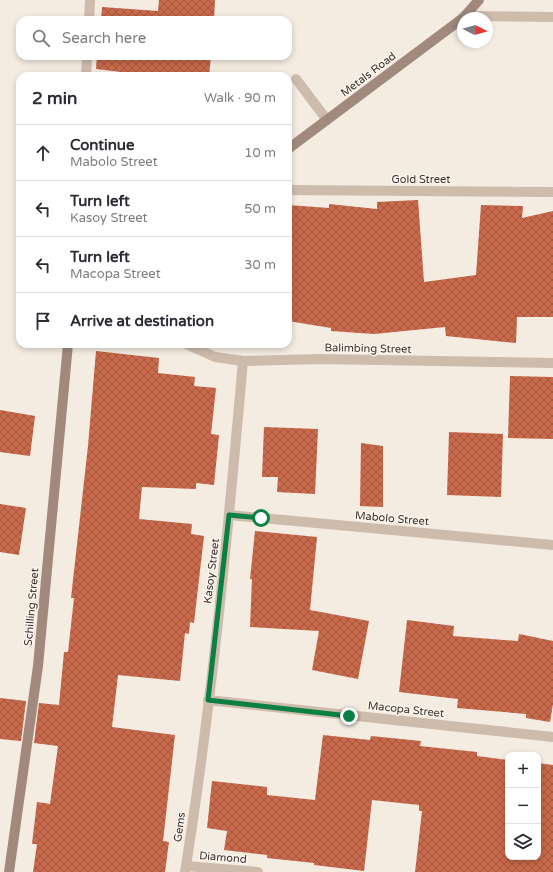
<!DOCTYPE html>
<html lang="en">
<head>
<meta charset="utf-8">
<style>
  body { margin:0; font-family:"Varela Round",sans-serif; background:#f2f2f3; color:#2b2b33 }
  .controls { position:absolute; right:12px; bottom:12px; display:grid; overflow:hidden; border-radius:8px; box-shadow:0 2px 6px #0003 }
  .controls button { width:36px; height:36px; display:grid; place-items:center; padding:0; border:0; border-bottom:1px solid #e1e1e2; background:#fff; color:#2b2b33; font:20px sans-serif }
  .compass { position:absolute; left:457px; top:12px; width:36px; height:36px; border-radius:50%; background:#fff; box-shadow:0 2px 6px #0003; rotate:95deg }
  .stop { position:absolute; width:12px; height:12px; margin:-9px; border:3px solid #0b8043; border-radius:50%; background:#fff }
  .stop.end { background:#0b8043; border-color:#fff; box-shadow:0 1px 4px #0008 }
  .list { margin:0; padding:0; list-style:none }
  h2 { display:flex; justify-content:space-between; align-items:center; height:52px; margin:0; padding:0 16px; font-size:17px }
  h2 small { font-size:13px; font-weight:400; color:#7c7c81 }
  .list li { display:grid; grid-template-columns:26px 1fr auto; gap:12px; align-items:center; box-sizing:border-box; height:56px; padding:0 16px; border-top:1px solid #e1e1e2 }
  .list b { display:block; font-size:15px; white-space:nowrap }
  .list p { margin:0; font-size:13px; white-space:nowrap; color:#7c7c81 }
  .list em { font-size:13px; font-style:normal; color:#7c7c81 }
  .icon { flex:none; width:22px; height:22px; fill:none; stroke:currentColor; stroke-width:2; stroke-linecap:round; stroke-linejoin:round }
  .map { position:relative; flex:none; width:553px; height:872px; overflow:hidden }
  .search { position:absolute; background:#fff; box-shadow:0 2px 6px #0003; left:16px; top:16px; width:276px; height:44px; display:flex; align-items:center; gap:10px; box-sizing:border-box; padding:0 14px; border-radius:12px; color:#7c7c81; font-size:15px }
  .panel { position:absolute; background:#fff; box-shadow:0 2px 6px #0003; left:16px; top:72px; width:276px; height:276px; border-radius:12px }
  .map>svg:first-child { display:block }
</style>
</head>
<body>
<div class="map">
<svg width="553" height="872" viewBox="0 0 553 872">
  <defs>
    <pattern id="building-cross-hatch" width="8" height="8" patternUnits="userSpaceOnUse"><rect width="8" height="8" fill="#c8694b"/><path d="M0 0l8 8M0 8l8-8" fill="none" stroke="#a4573f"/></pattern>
  </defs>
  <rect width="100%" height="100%" fill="#f4ebe1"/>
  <g fill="url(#building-cross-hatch)">
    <path d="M 159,0 L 215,0 L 214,20 L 101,20 L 102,7 L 158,11 Z"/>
    <path d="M 97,56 L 211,56 L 209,76 L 154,76 L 96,69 Z"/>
    <path d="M 418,200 L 424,282 L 476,275 L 481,205 L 523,206 L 522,218 L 553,211 L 553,317 L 517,317 L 516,343 L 446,336 L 445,327 L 374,334 L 331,331 L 331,328 L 288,321 L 288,205 L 329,208 L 329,204 L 377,209 L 377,202 Z"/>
    <path d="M 96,351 L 159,358 L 158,373 L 195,377 L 194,386 L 216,388 L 211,434 L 219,435 L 214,485 L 196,483 L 196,489 L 142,487 L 139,519 L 192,524 L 191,534 L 204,536 L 194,623 L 190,622 L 189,634 L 185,633 L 180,681 L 118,675 L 112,727 L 175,735 L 163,841 L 169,842 L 165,872 L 33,872 L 37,844 L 32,844 L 37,802 L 50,804 L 58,746 L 34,743 L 39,703 L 59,705 L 64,652 L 68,652 L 74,598 L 71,598 L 88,446 Z"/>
    <path d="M 510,376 L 553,377 L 553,439 L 508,438 Z"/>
    <path d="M 0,410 L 35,416 L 30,456 L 0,452 Z"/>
    <path d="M 264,427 L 318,429 L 315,494 L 277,492 L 278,477 L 262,477 Z"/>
    <path d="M 449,432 L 503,434 L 501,497 L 447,495 Z"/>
    <path d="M 361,443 L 383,446 L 383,507 L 360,506 Z"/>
    <path d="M 0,504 L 26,508 L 19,555 L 0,552 Z"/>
    <path d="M 255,531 L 317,537 L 310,610 L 369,621 L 358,679 L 312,670 L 319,631 L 250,627 L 252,579 L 250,579 Z"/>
    <path d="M 407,620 L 454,626 L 453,636 L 518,641 L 519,634 L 553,641 L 553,704 L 550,722 L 526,718 L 526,714 L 457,708 L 458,699 L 399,692 Z"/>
    <path d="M 0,698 L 26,701 L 21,741 L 0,739 Z"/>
    <path d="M 323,735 L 370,740 L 371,736 L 421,741 L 420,746 L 477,752 L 477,756 L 508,760 L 508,857 L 538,857 L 538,763 L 553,765 L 553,872 L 415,872 L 422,811 L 419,811 L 419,805 L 372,800 L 364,871 L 314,865 L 314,863 L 267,858 L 267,855 L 224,850 L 227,831 L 207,828 L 212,781 L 267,787 L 267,795 L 315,800 Z"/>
  </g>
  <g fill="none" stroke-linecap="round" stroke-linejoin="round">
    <path stroke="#cdbbac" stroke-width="10" d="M 296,79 L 327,120"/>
    <g stroke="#cdbbac" stroke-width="10">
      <path d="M 465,16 L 553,17"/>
      <path d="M 89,20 L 90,0"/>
      <path d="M 86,76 L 87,56"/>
      <path d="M 288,190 L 553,192"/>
      <path d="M 186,344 L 215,357 L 243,361 L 318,359 L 553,363"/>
      <path d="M 229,515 L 553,545"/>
      <path d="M 208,700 L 553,737"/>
      <path d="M 186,866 L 258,872"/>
      <path d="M 185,872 C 212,703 228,531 243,361"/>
    </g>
    <g stroke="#a18a7d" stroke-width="10">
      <path d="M 463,18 L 479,0"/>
      <path d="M 288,149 L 463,18"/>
      <path d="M 9,872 L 38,666 L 68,344"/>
    </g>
  </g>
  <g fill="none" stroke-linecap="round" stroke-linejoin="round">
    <path stroke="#0b8043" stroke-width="5" d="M 261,518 L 229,515 L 208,700 L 349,716"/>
  </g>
  <g text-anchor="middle" stroke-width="3" stroke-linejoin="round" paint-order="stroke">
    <g font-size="11" fill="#3b302b" stroke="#fbf5ee">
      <text transform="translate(368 74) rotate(-37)" y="4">Metals Road</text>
      <text x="421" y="183">Gold Street</text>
      <text transform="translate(368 348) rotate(1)" y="4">Balimbing Street</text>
      <text transform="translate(392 518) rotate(5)" y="4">Mabolo Street</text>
      <text transform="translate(211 571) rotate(-83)" y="4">Kasoy Street</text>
      <text transform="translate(31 607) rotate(-85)" y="4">Schilling Street</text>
      <text transform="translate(406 709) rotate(6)" y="4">Macopa Street</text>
      <text transform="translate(179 827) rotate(-82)" y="4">Gems</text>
      <text transform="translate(223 857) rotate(5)" y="4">Diamond</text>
    </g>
  </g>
</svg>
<div class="controls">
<button>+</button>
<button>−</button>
<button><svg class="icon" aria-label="layers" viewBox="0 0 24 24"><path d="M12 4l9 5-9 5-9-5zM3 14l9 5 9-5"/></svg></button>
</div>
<svg class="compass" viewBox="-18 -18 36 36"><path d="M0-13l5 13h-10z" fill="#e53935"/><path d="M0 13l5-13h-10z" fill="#7c7c81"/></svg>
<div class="stop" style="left:261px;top:518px"></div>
<div class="stop end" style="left:349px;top:716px"></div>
<div class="search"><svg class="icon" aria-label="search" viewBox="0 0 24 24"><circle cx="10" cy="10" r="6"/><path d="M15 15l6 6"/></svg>Search here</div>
<section class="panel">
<h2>2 min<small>Walk · 90 m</small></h2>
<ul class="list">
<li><svg class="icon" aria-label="ahead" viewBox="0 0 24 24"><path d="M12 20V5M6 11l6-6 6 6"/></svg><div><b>Continue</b><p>Mabolo Street</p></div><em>10 m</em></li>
<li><svg class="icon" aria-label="left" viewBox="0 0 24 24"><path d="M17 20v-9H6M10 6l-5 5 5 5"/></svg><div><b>Turn left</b><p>Kasoy Street</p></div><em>50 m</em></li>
<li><svg class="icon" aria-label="left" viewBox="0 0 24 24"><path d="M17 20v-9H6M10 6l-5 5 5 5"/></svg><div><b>Turn left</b><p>Macopa Street</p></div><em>30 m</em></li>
<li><svg class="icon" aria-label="arrive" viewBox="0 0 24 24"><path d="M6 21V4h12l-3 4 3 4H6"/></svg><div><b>Arrive at destination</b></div></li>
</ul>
</section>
</div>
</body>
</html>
